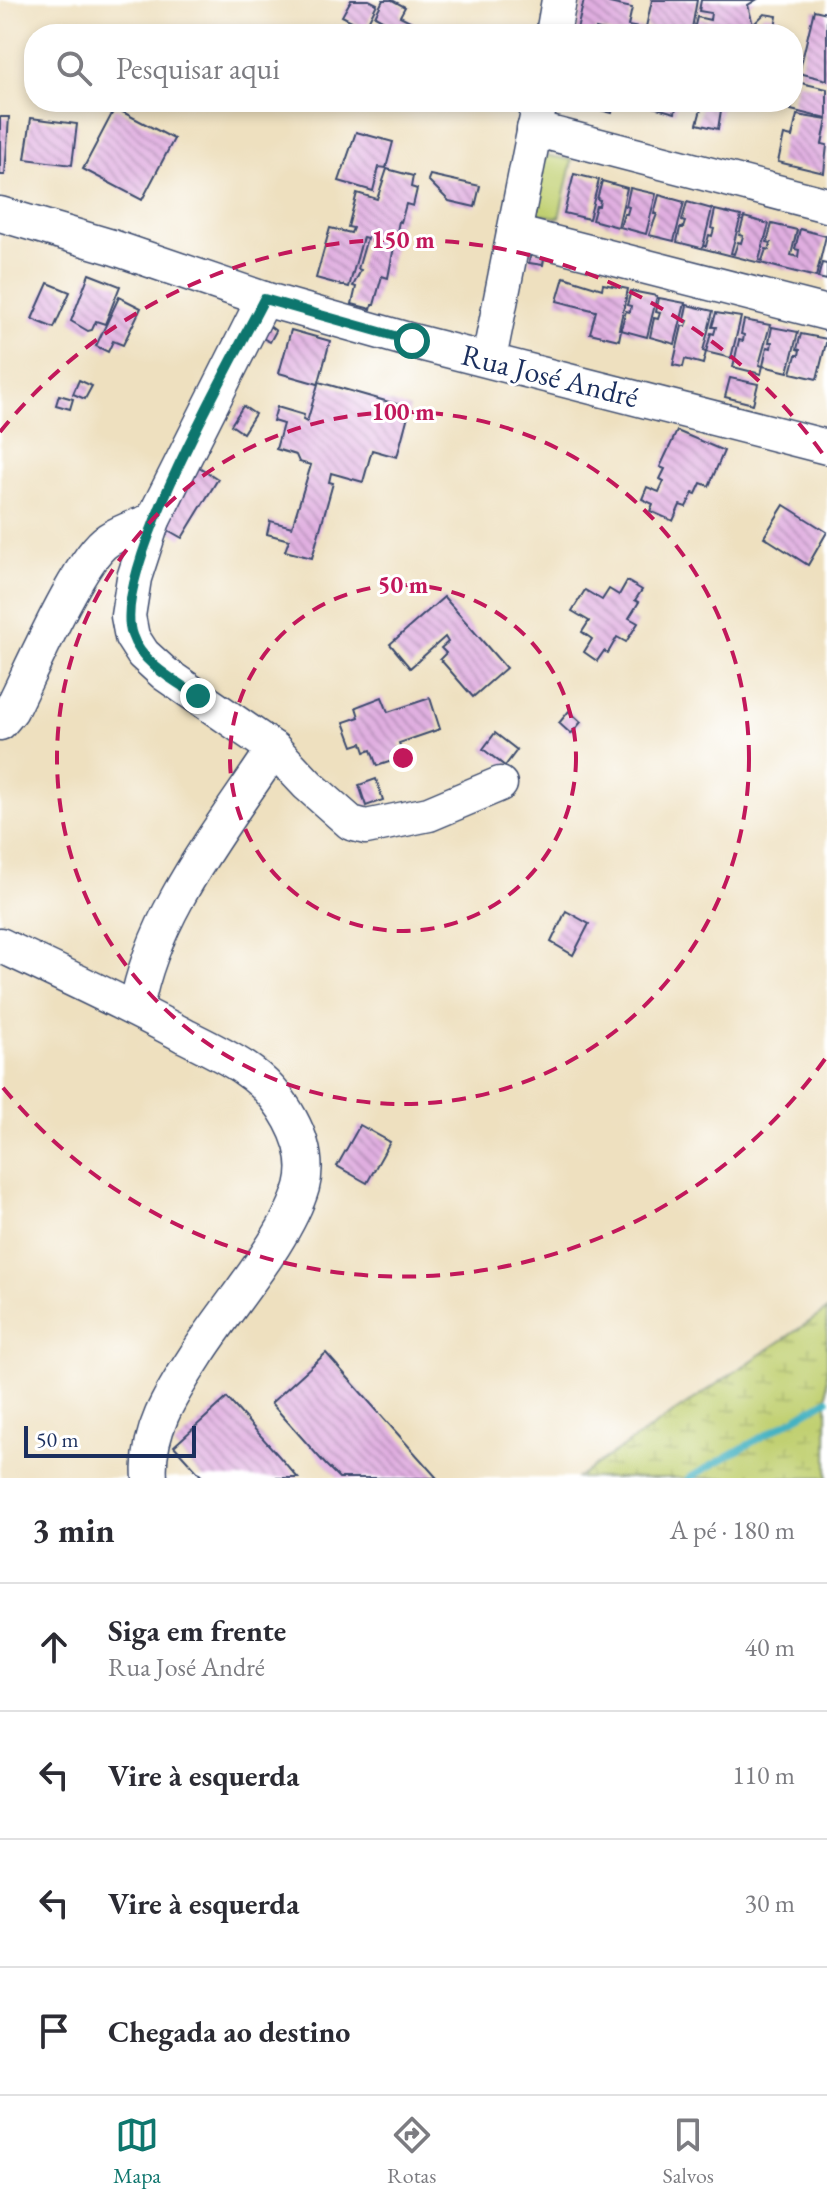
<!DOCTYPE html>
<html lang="pt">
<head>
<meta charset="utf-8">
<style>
  body { margin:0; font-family:"EB Garamond",serif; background:#f2f2f3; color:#2b2b33 }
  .scale { position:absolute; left:24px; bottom:20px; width:172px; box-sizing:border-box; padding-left:8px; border:4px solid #1b2f5e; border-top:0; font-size:22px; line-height:28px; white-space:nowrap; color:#1b2f5e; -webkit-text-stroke:6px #fff; paint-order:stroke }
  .stop { position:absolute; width:24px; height:24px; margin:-18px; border:6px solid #0f766e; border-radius:50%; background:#fff }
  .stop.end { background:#0f766e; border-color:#fff; box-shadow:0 2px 8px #0008 }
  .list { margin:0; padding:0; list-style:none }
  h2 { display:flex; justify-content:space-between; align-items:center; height:104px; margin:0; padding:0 32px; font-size:34px }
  h2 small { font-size:26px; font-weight:400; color:#7c7c81 }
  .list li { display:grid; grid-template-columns:52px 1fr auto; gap:24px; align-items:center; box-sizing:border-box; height:128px; padding:0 32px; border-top:2px solid #e1e1e2 }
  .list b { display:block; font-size:30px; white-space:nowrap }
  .list p { margin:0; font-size:26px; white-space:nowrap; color:#7c7c81 }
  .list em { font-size:26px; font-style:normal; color:#7c7c81 }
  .icon { flex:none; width:44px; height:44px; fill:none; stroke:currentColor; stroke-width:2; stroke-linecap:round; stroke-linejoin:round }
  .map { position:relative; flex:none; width:827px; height:1478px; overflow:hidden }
  .search { position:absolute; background:#fff; box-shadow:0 4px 12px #0003; left:24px; right:24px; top:24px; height:88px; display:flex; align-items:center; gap:20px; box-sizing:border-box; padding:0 28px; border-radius:32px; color:#7c7c81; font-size:30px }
  .sheet { height:616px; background:#fff }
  nav { display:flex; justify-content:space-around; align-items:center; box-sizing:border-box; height:112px; border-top:2px solid #e1e1e2; background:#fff; font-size:22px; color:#7c7c81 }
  nav a { display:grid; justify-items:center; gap:4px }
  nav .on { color:#0f766e }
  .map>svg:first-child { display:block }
</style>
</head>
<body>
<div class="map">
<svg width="827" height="1478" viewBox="0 0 827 1478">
  <defs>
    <pattern id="wetland-marsh" width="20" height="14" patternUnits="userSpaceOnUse" patternTransform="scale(2)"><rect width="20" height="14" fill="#c1d072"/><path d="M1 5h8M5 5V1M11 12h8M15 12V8" fill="none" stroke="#a5b365"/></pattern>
    <pattern id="building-back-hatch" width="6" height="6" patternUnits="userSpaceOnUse" patternTransform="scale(2)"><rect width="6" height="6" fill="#e0aee0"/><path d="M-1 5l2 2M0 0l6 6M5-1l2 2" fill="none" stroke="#b58eb9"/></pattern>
  </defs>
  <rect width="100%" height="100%" fill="#fff"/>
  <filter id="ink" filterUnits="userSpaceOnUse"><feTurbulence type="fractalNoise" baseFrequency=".0125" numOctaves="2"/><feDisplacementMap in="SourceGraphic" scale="16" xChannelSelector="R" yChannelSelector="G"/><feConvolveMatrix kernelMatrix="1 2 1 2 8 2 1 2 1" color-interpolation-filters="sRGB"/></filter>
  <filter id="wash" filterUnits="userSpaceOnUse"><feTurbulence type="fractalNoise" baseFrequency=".006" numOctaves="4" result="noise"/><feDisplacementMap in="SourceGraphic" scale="32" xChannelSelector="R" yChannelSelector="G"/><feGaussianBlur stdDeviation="1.8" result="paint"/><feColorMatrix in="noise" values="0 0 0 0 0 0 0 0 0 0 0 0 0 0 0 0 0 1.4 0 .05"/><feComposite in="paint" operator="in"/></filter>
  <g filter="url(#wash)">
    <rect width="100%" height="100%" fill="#eee0bf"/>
    <path fill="url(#wetland-marsh)" stroke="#6e8068" stroke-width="2" d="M 827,1310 L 827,1478 L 577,1478 Z"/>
    <path fill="#c1d072" stroke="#6e8068" stroke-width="2" d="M 545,155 L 572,160 L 559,218 L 532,212 Z"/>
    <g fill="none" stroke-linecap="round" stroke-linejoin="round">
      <path stroke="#45b2c2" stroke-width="7" d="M 689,1478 L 827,1400"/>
    </g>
    <g id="blocks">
      <g fill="url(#building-back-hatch)">
        <path d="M 351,0 L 369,0 L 377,4 L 365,28 L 342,16 Z"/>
        <path d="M 383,0 L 392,0 L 405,7 L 400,16 L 420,26 L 416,34 L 392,34 L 395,27 L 375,16 Z"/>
        <path d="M 584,0 L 609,0 L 609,3 L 632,8 L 628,26 L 645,29 L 644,34 L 616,34 L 596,29 L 595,34 L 576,34 Z"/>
        <path d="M 652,0 L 697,0 L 691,34 L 673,34 L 646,27 Z"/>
        <path d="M 701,0 L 756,0 L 748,5 L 753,25 L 764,14 L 777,16 L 774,34 L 693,34 L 697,17 L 710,20 L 711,13 L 699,11 Z"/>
        <path d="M 814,10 L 827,13 L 827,80 L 799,73 Z"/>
        <path d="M 797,82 L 827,89 L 827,119 L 791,110 Z"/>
        <path d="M 569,102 L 614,102 L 612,113 Z"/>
        <path d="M 635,102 L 677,102 L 675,113 Z"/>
        <path d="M 703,102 L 727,102 L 727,105 L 722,104 L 718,129 L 697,124 Z"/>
        <path d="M 115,108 L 174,139 L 142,200 L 83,169 Z"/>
        <path d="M 797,115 L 827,120 L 822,144 L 827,145 L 824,173 L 778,162 L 784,135 L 792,137 Z"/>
        <path d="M 0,117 L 9,117 L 5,175 L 0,175 Z"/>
        <path d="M 31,118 L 77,124 L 72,165 L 25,159 Z"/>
        <path d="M 356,132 L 393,142 L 386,168 L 379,167 L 373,191 L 339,181 Z"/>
        <path d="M 387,169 L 413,176 L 411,187 L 417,189 L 413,206 L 406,204 L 401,222 L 399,221 L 388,278 L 382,276 L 374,305 L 372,305 L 371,309 L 352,304 L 356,287 L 353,286 L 361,270 L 358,269 L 367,238 L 363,237 L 349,287 L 316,278 L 330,228 L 351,233 L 353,228 L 348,227 L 357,193 L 377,199 Z"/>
        <path d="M 574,174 L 599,180 L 589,219 L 564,213 Z"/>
        <path d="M 430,175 L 480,186 L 475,207 L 449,201 L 428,180 Z"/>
        <path d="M 602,181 L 627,188 L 618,227 L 592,220 L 596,206 L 599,206 L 600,200 L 597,199 Z"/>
        <path d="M 630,188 L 656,194 L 646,234 L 620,227 L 624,214 L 627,214 L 629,207 L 626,206 Z"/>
        <path d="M 659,195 L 684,202 L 674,241 L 649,235 L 657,214 L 654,214 Z"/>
        <path d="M 687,202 L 712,209 L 703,246 L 706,246 L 709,235 L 712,236 L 714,229 L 711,228 L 715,210 L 741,216 L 731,253 L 734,254 L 738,242 L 741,243 L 743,236 L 739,235 L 744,217 L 769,224 L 759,260 L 762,261 L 766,249 L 769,250 L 771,243 L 767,242 L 772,224 L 797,230 L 791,255 L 798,257 L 799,250 L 795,249 L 800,229 L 826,236 L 816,277 L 677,242 L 680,228 L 683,228 L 685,222 L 682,221 Z"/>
        <path d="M 531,250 L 545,253 L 543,265 L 529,263 Z"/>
        <path d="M 822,263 L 827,264 L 827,280 L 818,278 Z"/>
        <path d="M 89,274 L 120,286 L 105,324 L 96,321 L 92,330 L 88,331 L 71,321 Z"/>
        <path d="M 564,277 L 602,289 L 603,284 L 628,289 L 619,329 L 621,329 L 626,311 L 630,312 L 631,306 L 627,305 L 631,291 L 657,296 L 647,337 L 621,330 L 619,340 L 590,333 L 596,311 L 557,301 Z"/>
        <path d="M 48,283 L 70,292 L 54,328 L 32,319 Z"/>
        <path d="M 119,297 L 141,308 L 123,345 L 113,341 L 108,352 L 96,346 Z"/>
        <path d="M 659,298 L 685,303 L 675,344 L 650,337 L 654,318 L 658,319 L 660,313 L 656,312 Z"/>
        <path d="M 687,305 L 713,311 L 703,351 L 706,352 L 703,364 L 685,359 L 683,367 L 673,365 L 682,326 L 686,326 L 688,321 L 684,320 Z"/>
        <path d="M 716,313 L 741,317 L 731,358 L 706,352 L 711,333 L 714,334 L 716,327 L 712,327 Z"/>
        <path d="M 744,320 L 770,325 L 759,365 L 763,366 L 761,374 L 733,367 L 739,340 L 743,341 L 744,335 L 741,334 Z"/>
        <path d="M 268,325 L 276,331 L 270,342 L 261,337 Z"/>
        <path d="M 772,327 L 798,332 L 788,372 L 763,366 L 767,347 L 771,348 L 772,342 L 769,342 Z"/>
        <path d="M 291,330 L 330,341 L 319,382 L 410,408 L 397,457 L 372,450 L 363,482 L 331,473 L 329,482 L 333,483 L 312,558 L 285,551 L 289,540 L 267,534 L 270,521 L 292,527 L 311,465 L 299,462 L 296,455 L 276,449 L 283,424 L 273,421 L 277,407 L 304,415 L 303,420 L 307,422 L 318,384 L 279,373 Z"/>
        <path d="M 801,334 L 827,339 L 817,379 L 791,373 L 796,355 L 799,355 L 800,350 L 797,349 Z"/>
        <path d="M 730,378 L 758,384 L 753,404 L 725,397 Z"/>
        <path d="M 79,380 L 92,386 L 85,399 L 73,394 Z"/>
        <path d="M 59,395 L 73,399 L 70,409 L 56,405 Z"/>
        <path d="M 243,406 L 255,414 L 243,433 L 231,425 Z"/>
        <path d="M 677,431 L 724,451 L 709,486 L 701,483 L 696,494 L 693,493 L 686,507 L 680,505 L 673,521 L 650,511 L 653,504 L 642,499 L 647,487 L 659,492 L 664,481 L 660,479 L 665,469 L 660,467 Z"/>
        <path d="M 196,465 L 218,479 L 182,538 L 159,525 Z"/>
        <path d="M 784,505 L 827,532 L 808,565 L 764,537 Z"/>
        <path d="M 627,581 L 642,590 L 635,600 L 639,602 L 629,618 L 638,623 L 626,642 L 617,637 L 608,653 L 604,651 L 597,661 L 584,652 L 592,639 L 582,632 L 589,621 L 572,611 L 585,590 L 602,600 L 609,589 L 619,595 Z"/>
        <path d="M 444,597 L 506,668 L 473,697 L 440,659 L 446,653 L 441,648 L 448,642 L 445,637 L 410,668 L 390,644 Z"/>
        <path d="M 382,697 L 388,712 L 430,698 L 440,729 L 399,743 L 404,757 L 377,766 L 371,750 L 365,752 L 362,743 L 353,746 L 344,722 L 359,717 L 356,707 Z"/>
        <path d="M 569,711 L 581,722 L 571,734 L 559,723 Z"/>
        <path d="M 495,733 L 517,750 L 505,766 L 483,749 Z"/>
        <path d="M 376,779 L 383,800 L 366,806 L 359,785 Z"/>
        <path d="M 566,911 L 589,924 L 573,955 L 551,942 Z"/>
        <path d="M 360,1125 L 390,1142 L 367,1183 L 337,1166 Z"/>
        <path d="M 326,1353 L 379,1413 L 437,1478 L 339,1478 L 326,1465 L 271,1403 Z"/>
        <path d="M 227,1398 L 277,1454 L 298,1478 L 203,1478 L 174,1446 Z"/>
      </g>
    </g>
  </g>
  <g filter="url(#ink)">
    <use href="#blocks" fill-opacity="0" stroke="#3b4a6d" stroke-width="2"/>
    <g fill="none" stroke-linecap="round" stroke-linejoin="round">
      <g stroke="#3b4a6d" stroke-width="37">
        <g id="minor">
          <path d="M 553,34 L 559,0"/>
          <path d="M 534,129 L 827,205"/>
          <path d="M 0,214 L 112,247 L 264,299 L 412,341 L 827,447"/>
          <path d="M 514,233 L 827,313"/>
          <path d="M 264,299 L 153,520 L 134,578 L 128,616 L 132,637 L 143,654 L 165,674 L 274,749 L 308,785 L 351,823 L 366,827 L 429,814 L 500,784"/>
          <path d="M 489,359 L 540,102"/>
          <path d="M 0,723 L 11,710 C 29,675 80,557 108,540 C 121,531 139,526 153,520"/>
          <path d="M 0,945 C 62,974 125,1003 185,1036 C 205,1046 226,1056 244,1068 C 279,1091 314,1143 302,1187 C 287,1239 230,1303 199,1351 C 174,1390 146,1429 150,1478"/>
          <path d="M 136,1009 C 153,912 221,830 274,749"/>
        </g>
      </g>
      <use href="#minor" stroke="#fff" stroke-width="34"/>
    </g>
  </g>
  <g fill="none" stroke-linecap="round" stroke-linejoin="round" filter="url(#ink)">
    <path stroke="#0f766e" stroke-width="10" d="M 198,696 C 175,681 141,663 132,635 C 110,573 232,362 264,299 L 412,341"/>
  </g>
  <g fill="none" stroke="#c2185b" stroke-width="4" stroke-dasharray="14 10">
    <circle cx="403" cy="758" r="173"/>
    <circle cx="403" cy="758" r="346"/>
    <path d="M825 1059A518 518 0 0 1 0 1084M0 432A518 518 0 0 1 825 457"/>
  </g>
  <g text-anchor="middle" stroke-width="6" stroke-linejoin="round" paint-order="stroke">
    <g font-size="30" fill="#1b2f5e" stroke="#fff">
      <text transform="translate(550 376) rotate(14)" y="10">Rua José André</text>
    </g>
  </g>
  <circle cx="403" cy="758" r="12" fill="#c2185b" stroke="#fff" stroke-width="4"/>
  <g font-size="24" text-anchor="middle" font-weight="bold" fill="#c2185b" stroke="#fff" stroke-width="6" stroke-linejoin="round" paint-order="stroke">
    <text x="403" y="248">150 m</text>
    <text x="403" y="420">100 m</text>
    <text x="403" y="593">50 m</text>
  </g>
</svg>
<div class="scale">50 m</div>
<div class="stop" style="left:412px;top:341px"></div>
<div class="stop end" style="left:198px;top:696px"></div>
<div class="search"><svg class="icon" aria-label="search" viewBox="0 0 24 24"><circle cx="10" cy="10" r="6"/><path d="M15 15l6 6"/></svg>Pesquisar aqui</div>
</div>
<section class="sheet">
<h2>3 min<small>A pé · 180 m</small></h2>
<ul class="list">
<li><svg class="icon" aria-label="ahead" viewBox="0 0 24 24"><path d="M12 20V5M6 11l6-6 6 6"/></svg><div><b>Siga em frente</b><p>Rua José André</p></div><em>40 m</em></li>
<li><svg class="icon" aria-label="left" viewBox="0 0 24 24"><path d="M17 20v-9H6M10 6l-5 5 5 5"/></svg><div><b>Vire à esquerda</b></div><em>110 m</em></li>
<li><svg class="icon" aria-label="left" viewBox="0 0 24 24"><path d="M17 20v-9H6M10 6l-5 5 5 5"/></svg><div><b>Vire à esquerda</b></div><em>30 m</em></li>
<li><svg class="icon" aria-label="arrive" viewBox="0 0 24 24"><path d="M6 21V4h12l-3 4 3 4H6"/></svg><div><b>Chegada ao destino</b></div></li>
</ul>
</section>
<nav>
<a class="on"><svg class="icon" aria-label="map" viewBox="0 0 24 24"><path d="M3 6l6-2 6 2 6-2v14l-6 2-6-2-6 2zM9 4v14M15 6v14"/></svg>Mapa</a>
<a><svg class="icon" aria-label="directions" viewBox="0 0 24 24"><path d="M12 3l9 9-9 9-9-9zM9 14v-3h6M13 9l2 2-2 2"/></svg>Rotas</a>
<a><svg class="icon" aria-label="saved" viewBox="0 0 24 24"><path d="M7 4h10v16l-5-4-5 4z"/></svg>Salvos</a>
</nav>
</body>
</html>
